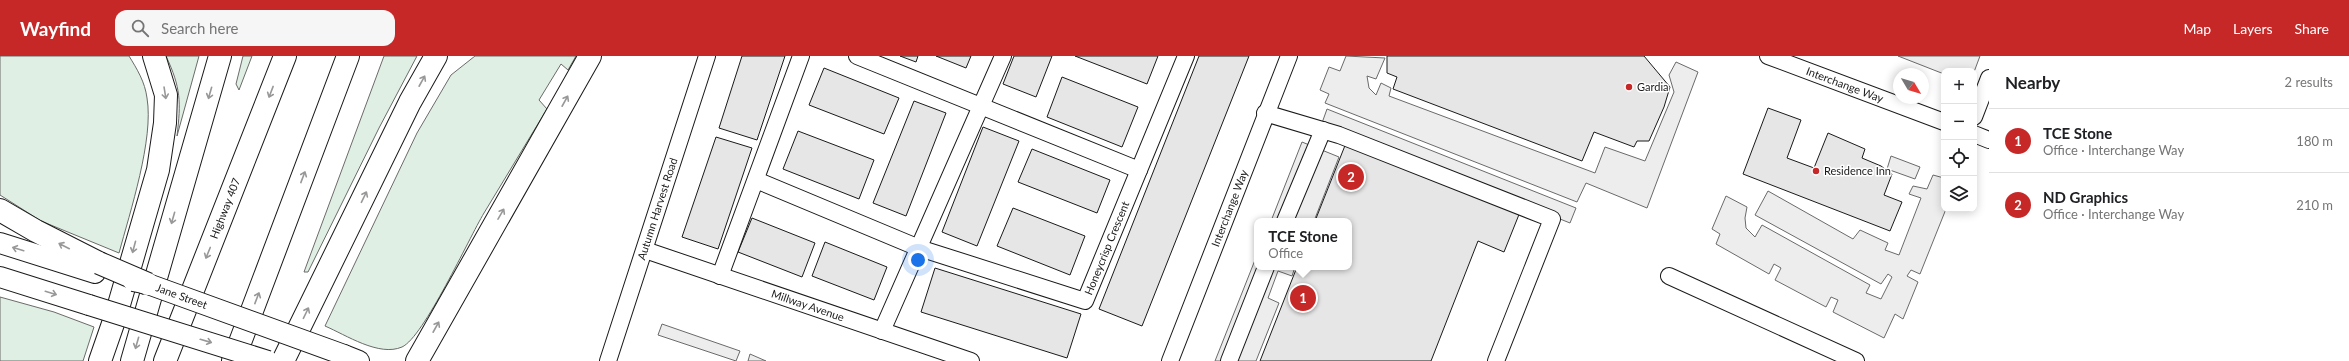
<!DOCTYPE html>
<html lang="en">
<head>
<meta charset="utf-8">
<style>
  body { margin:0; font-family:Lato,sans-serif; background:#f6f6f6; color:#202124 }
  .controls { position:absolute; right:12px; top:12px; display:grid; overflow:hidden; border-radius:8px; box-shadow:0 2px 10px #0003 }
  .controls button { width:36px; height:36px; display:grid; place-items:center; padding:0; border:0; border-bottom:1px solid #e0e0e0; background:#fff; color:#202124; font:20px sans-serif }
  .compass { position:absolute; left:1893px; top:12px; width:36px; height:36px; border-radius:50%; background:#fff; box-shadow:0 2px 10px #0003; rotate:128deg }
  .you { position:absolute; left:918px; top:204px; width:14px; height:14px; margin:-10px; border:3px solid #fff; border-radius:50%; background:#1a73e8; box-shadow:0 0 0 6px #1a73e833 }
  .badge { display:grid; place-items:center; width:26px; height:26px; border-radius:50%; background:#c62828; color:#fff; font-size:13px; font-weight:700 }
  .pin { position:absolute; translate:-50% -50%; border:2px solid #fff; box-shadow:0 1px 4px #0006 }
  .popup { position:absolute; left:1254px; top:162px; width:98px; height:52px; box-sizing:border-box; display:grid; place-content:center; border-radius:8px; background:#fff; filter:drop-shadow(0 1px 3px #0005); font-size:13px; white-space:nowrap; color:#757577 }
  .popup b { font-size:15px; color:#202124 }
  .popup::after { content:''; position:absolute; left:50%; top:100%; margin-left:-8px; border:8px solid transparent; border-top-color:#fff }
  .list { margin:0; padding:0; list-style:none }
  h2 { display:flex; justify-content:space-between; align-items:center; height:52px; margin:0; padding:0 16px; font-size:17px }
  h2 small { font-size:13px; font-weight:400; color:#757577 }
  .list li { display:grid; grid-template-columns:26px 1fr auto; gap:12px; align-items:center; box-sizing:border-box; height:64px; padding:0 16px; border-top:1px solid #e0e0e0 }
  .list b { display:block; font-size:15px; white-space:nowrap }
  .list p { margin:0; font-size:13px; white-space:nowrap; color:#757577 }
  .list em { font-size:13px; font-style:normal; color:#757577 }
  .icon { flex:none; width:22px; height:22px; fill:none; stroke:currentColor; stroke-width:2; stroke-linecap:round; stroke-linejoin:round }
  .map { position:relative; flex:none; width:1989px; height:305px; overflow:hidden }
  header { display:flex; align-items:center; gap:24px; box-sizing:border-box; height:56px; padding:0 20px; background:#c62828; color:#fff }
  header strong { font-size:19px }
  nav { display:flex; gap:22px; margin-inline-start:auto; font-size:14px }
  .search { width:280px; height:36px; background:#f6f6f6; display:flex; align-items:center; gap:10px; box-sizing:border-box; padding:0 14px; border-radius:12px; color:#757577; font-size:15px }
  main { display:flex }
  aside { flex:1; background:#fff }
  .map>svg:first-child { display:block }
</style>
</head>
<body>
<header>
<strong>Wayfind</strong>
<div class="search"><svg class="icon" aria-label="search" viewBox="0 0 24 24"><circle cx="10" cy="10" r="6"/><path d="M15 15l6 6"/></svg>Search here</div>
<nav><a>Map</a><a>Layers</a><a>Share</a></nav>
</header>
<main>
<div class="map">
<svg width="1989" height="305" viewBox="0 0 1989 305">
  <rect width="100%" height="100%" fill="#fff"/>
  <g fill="#e0efe3" stroke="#6a6a6a">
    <path d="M 0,0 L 129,0 C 137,13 145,26 147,42 C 154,83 130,156 119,197 L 41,165 L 0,139 Z"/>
    <path d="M 166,0 L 199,0 L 177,80 C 181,46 181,32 166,0 Z"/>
    <path d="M 243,0 L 252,0 L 239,34 L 236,28 Z"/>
    <path d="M 384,0 L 417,0 L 379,72 L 308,216 L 304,216 Z"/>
    <path d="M 475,0 L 576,0 L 568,14 L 561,8 L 539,44 L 547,53 C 526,88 505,122 484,157 C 469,182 424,281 402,291 C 379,301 346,279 325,270 L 417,77 L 451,19 Z"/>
    <path d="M 0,241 L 54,256 L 94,271 L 83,305 L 0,305 Z"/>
  </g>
  <g fill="#ededed" stroke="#6a6a6a">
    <path d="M 1346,0 L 1385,2 L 1376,23 L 1367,20 L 1369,32 L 1376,39 L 1381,27 L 1391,32 L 1389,40 L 1595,117 L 1605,91 L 1645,105 L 1674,36 L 1669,19 L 1676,6 L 1698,16 L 1647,152 L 1586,127 L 1577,146 L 1325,47 L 1329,38 L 1320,34 L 1329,11 L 1340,15 Z"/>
    <path d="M 1898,0 L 1980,0 L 1974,16 L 1944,15 L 1944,18 Z"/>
    <path d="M 1327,53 L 1576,152 L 1570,167 L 1322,67 Z"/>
    <path d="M 1302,86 L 1339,101 L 1314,165 L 1271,165 Z"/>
    <path d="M 1891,100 L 1920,111 L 1915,123 L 1887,113 Z"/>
    <path d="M 1933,119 L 1944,122 L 1944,153 L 1946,153 L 1920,218 L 1911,214 L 1907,220 L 1918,226 L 1903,263 L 1895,258 L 1884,282 L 1833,256 L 1838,244 L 1831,241 L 1826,251 L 1775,224 L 1781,212 L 1774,208 L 1769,218 L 1716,188 L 1720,178 L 1712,173 L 1726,140 L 1747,151 L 1745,162 L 1746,172 L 1755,181 L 1762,169 L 1870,229 L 1866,237 L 1881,243 L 1892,221 L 1888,218 L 1881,228 L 1755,159 L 1768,135 L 1853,183 L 1860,174 L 1888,187 L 1885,194 L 1899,199 L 1921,142 L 1909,138 L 1913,130 L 1927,133 Z"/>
    <path d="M 1257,199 L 1257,211 L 1295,211 L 1292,220 L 1278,215 L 1268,242 L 1279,247 L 1256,305 L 1215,305 Z"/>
    <path d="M 662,268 L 740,295 L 736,305 L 658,279 Z"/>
    <path d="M 750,298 L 766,305 L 748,305 Z"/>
  </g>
  <g fill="#e6e6e6" stroke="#1a1a1a">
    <path d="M 742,0 L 785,0 L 757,84 L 719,72 Z"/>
    <path d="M 900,0 L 918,0 L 916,6 Z"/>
    <path d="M 936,0 L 971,0 L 966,12 Z"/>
    <path d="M 1014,0 L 1052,0 L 1036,41 L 1003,28 Z"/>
    <path d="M 1075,0 L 1158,0 L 1147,28 Z"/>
    <path d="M 1199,0 L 1249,0 L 1142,270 L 1099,253 Z"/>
    <path d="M 1387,0 L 1644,0 L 1670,31 L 1664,51 L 1649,85 L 1637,85 L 1634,91 L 1594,76 L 1582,105 L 1393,33 L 1397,21 L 1387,17 Z"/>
    <path d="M 824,12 L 899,42 L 884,78 L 809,49 Z"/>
    <path d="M 1062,21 L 1138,51 L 1122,91 L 1047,61 Z"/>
    <path d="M 914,45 L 946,57 L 906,160 L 873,147 Z"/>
    <path d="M 1768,52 L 1801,64 L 1787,102 L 1814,112 L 1828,77 L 1865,93 L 1862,102 L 1881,110 L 1892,118 L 1884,139 L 1902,146 L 1890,175 L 1743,118 Z"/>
    <path d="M 983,71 L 1019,85 L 977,190 L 942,176 Z"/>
    <path d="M 798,75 L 874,104 L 859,143 L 783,113 Z"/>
    <path d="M 716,81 L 752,92 L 718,193 L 682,181 Z"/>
    <path d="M 1346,87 L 1520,156 L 1504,196 L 1478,185 L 1431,305 L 1260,305 L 1297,211 L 1349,211 L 1349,165 L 1315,165 Z"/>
    <path d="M 1032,93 L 1110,124 L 1097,157 L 1018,126 Z"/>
    <path d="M 1013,152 L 1085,180 L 1070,219 L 997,190 Z"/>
    <path d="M 752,162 L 815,187 L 802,221 L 738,196 Z"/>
    <path d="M 825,186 L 887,211 L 874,244 L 812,220 Z"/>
    <path d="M 935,212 L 1081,258 L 1067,302 L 921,256 Z"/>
  </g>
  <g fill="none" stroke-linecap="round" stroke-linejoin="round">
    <g stroke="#1a1a1a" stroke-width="18">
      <g id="minor">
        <path d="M 857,0 L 1139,114"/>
        <path id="s1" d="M 1768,0 L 1944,66"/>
        <path d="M 1265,57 L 1339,79 L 1552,163 L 1496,305"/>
        <path d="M 1974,61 L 1989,22"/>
        <path d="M 1974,78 L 1989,84"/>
        <path id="s2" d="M 756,124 L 919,192 L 1085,245 L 1186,0"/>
        <path d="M 1285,165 L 1323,74"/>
        <path id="s3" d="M 645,194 L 971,305"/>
        <path d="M 720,220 L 801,0"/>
        <path d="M 1669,220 L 1856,305"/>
        <path d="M 882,275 L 1003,0"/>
        <path id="s4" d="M 608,305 L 707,0"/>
        <path id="s5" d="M 1170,305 L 1289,0"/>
        <path d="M 1229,305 L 1266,211"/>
      </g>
    </g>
    <g stroke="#1a1a1a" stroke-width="22">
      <g id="major">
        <path d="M 0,187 L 95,217"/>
        <path d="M 0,221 L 89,249"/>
        <path d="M 344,299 L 359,305"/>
      </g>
    </g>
    <g stroke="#1a1a1a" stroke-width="24">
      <g id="highway">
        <path d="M 0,154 L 36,175 L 99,207"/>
        <path d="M 100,305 L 116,259 L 158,114 L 165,67 L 166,39 L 154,0"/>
        <path d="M 132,305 L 220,0"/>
        <path id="s6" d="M 165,305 L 285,0"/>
        <path d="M 233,305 L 348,0"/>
        <path d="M 283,305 L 410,46 L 436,0"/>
        <path d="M 417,305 L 590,0"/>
      </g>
    </g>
    <use href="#minor" stroke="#fff" stroke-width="16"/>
    <use href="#major" stroke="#fff" stroke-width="20"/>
    <use href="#highway" stroke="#fff" stroke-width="22"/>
    <g stroke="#1a1a1a" stroke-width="22" stroke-linecap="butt">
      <g id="major-bridge">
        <path id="s7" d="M 133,225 L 148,228 L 344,299"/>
        <path d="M 89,249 L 268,305"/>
      </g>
    </g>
    <g stroke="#1a1a1a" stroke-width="24" stroke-linecap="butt">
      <path id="highway-bridge" d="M 99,207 L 148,228"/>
    </g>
    <use href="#major-bridge" stroke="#fff" stroke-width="20"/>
    <use href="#highway-bridge" stroke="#fff" stroke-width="22"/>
  </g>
  <defs><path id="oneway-shaft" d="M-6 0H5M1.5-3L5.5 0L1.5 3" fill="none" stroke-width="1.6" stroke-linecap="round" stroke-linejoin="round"/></defs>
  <g stroke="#989898">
    <use href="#oneway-shaft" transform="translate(422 25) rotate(-61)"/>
    <use href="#oneway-shaft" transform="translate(271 36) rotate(111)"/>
    <use href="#oneway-shaft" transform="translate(165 37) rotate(81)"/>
    <use href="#oneway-shaft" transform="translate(210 37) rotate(106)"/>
    <use href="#oneway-shaft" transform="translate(565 45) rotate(-61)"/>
    <use href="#oneway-shaft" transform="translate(303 121) rotate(-69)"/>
    <use href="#oneway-shaft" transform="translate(364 141) rotate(-64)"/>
    <use href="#oneway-shaft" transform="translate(501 158) rotate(-60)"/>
    <use href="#oneway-shaft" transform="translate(173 162) rotate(106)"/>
    <use href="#oneway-shaft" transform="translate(64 190) rotate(-153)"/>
    <use href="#oneway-shaft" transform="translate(134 191) rotate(105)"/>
    <use href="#oneway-shaft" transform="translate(18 193) rotate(-163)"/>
    <use href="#oneway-shaft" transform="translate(208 197) rotate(112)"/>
    <use href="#oneway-shaft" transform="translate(51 237) rotate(17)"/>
    <use href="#oneway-shaft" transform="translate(257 242) rotate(-69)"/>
    <use href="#oneway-shaft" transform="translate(306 257) rotate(-64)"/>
    <use href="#oneway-shaft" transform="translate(436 271) rotate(-61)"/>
    <use href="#oneway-shaft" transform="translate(206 285) rotate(16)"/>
    <use href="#oneway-shaft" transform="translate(137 287) rotate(106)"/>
  </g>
  <g fill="#c62828" stroke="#fff" stroke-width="1.5">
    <circle cx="1629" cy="31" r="4"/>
    <circle cx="1816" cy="115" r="4"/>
  </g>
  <g text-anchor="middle" stroke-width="3" stroke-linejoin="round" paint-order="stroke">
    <g font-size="11" fill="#1a1a1a" stroke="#fff">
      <text dy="4" stroke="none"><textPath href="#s1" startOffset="82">Interchange Way</textPath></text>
      <text dy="4" stroke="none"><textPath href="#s5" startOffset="164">Interchange Way</textPath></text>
      <text dy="4" stroke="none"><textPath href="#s6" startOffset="164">Highway 407</textPath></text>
      <text dy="4" stroke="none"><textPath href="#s4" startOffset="160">Autumn Harvest Road</textPath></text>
      <text dy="4" stroke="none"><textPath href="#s2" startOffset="408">Honeycrisp Crescent</textPath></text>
      <text dy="4" stroke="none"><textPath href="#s7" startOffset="51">Jane Street</textPath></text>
      <text dy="4" stroke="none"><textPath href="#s3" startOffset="172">Millway Avenue</textPath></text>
    </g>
    <g font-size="11" fill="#1a1a1a" stroke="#fff" text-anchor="start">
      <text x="1637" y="35">Gardia</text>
      <text x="1824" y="119">Residence Inn</text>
    </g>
  </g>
</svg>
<div class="controls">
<button>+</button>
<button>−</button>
<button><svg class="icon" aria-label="locate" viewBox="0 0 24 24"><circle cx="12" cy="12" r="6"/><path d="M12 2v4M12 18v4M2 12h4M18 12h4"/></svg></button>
<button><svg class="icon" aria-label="layers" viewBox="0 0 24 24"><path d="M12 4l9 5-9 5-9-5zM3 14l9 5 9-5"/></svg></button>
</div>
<svg class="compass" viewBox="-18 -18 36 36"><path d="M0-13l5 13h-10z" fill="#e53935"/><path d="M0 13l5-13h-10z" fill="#757577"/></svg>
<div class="you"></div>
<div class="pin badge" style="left:1303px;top:242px">1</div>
<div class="popup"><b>TCE Stone</b>Office</div>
<div class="pin badge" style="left:1351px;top:121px">2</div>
</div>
<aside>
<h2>Nearby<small>2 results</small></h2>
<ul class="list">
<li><span class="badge">1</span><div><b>TCE Stone</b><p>Office · Interchange Way</p></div><em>180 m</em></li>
<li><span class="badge">2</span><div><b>ND Graphics</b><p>Office · Interchange Way</p></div><em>210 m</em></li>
</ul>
</aside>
</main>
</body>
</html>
